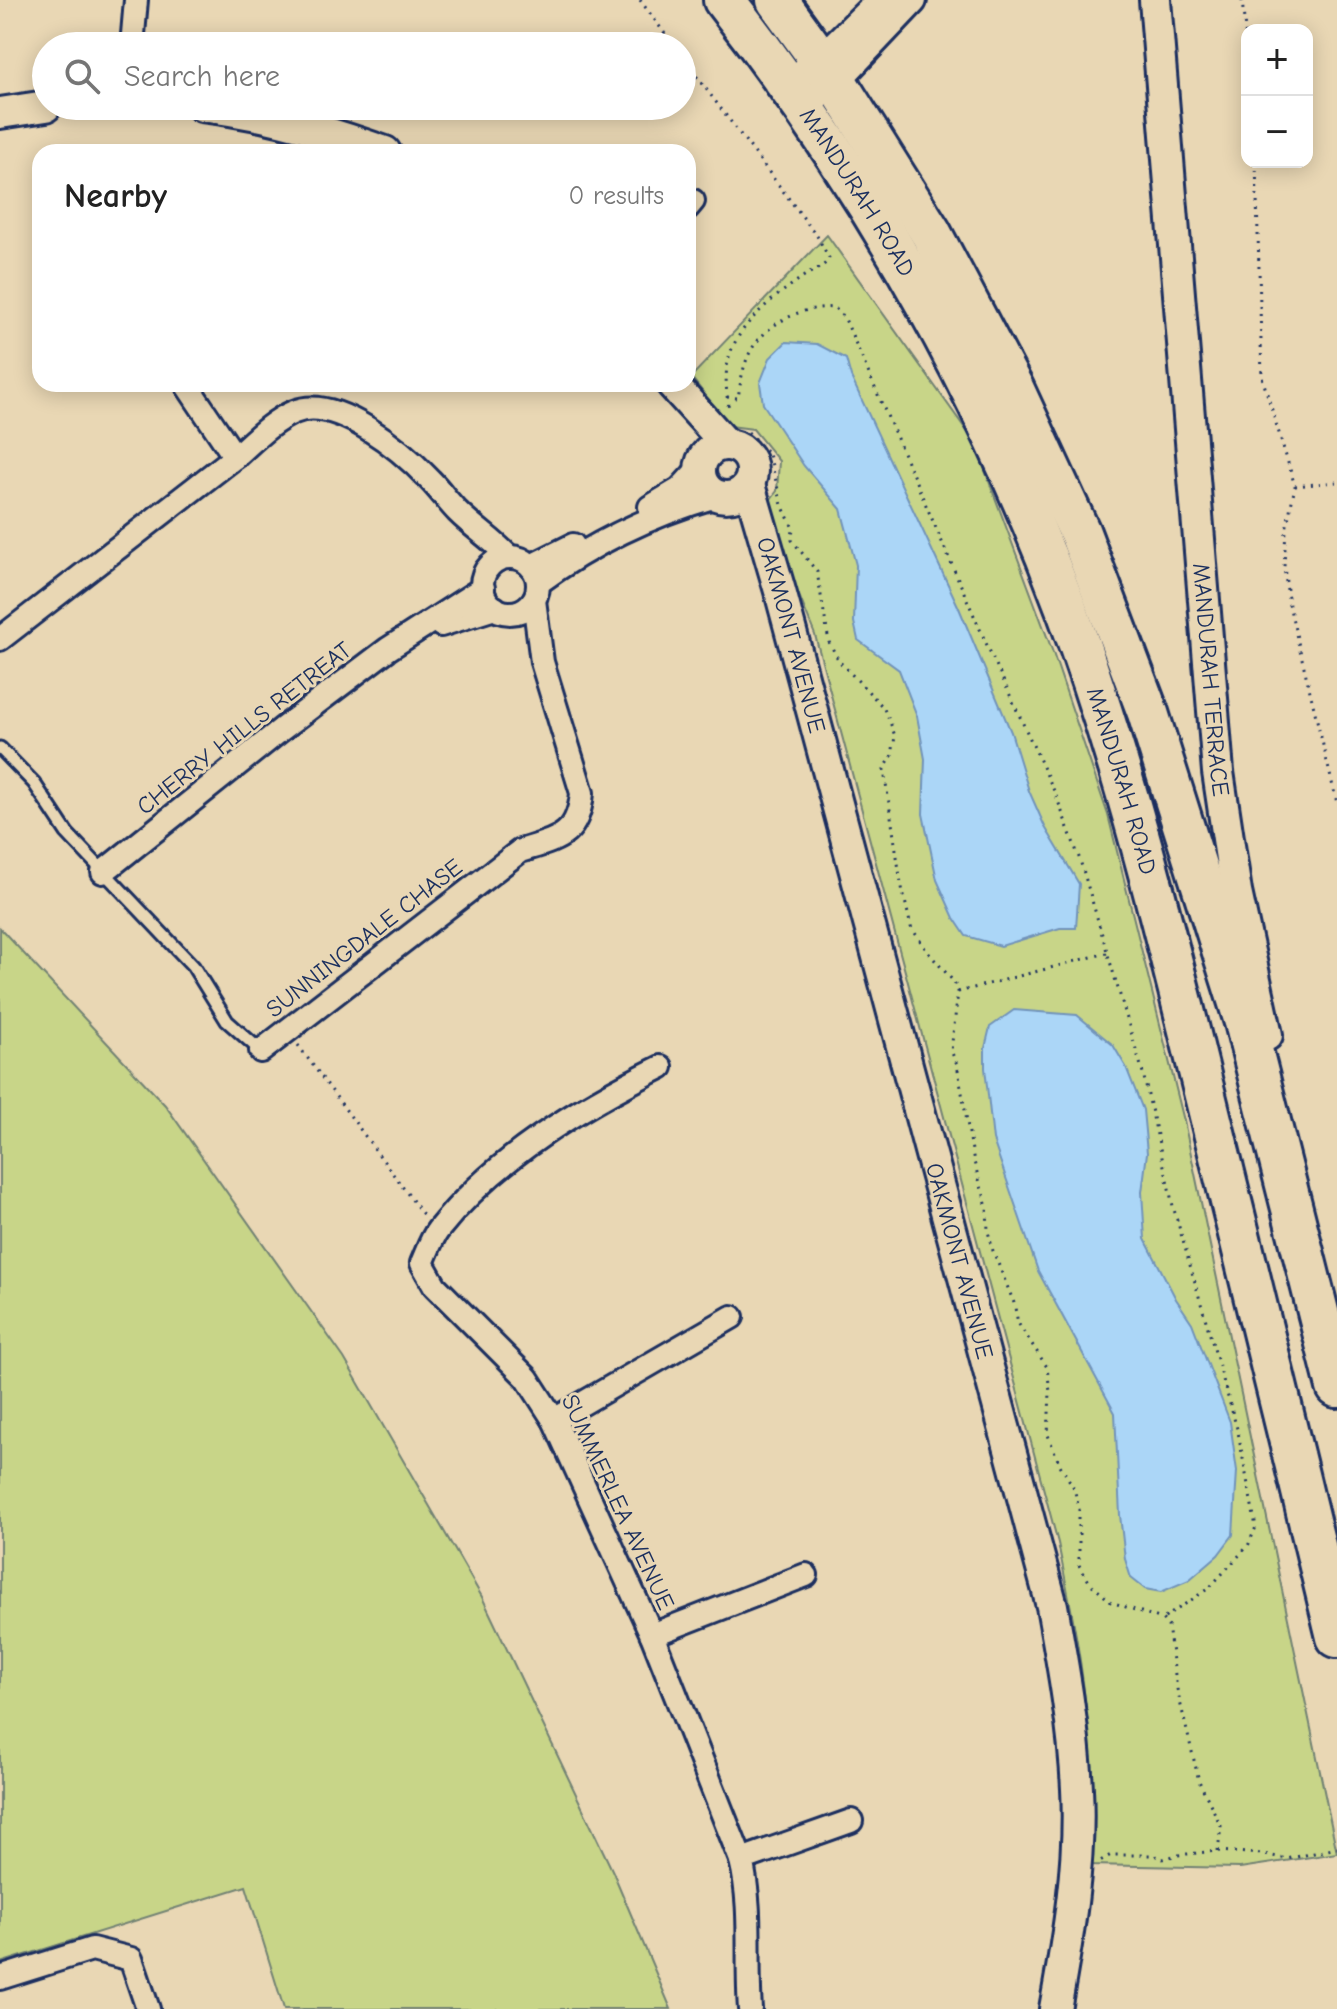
<!DOCTYPE html>
<html lang="en">
<head>
<meta charset="utf-8">
<style>
  body { margin:0; font-family:"Comic Neue",sans-serif; background:#f2f2f2; color:#222 }
  .controls { position:absolute; right:24px; top:24px; display:grid; overflow:hidden; border-radius:16px; box-shadow:0 4px 20px #0003 }
  .controls button { width:72px; height:72px; display:grid; place-items:center; padding:0; border:0; border-bottom:2px solid #e0e0e0; background:#fff; color:#222; font:40px sans-serif }
  .list { margin:0; padding:0; list-style:none }
  h2 { display:flex; justify-content:space-between; align-items:center; height:104px; margin:0; padding:0 32px; font-size:34px }
  h2 small { font-size:26px; font-weight:400; color:#767676 }
  .icon { flex:none; width:44px; height:44px; fill:none; stroke:currentColor; stroke-width:2; stroke-linecap:round; stroke-linejoin:round }
  .map { position:relative; flex:none; width:1337px; height:2009px; overflow:hidden }
  .search { position:absolute; background:#fff; box-shadow:0 4px 20px #0003; left:32px; top:32px; width:664px; height:88px; display:flex; align-items:center; gap:20px; box-sizing:border-box; padding:0 28px; border-radius:44px; color:#767676; font-size:30px }
  .panel { position:absolute; background:#fff; box-shadow:0 4px 20px #0003; left:32px; top:144px; width:664px; height:248px; border-radius:24px }
  .map>svg:first-child { display:block }
</style>
</head>
<body>
<div class="map">
<svg width="1337" height="2009" viewBox="0 0 1337 2009">
  <rect width="100%" height="100%" fill="#e9d7b4"/>
  <filter id="ink" filterUnits="userSpaceOnUse"><feTurbulence type="fractalNoise" baseFrequency=".0125" numOctaves="2"/><feDisplacementMap in="SourceGraphic" scale="16" xChannelSelector="R" yChannelSelector="G"/><feConvolveMatrix kernelMatrix="1 2 1 2 8 2 1 2 1" color-interpolation-filters="sRGB"/></filter>
  <g filter="url(#ink)">
    <g fill="#c8d588" stroke="#728273" stroke-width="2">
      <path d="M 827,235 L 974,441 L 1052,650 L 1108,815 L 1184,1121 L 1337,1853 L 1240,1868 L 1089,1865 C 1089,1818 1090,1771 1087,1724 C 1083,1663 1070,1603 1058,1543 L 815,635 L 764,508 L 777,491 L 779,461 L 753,429 L 730,426 L 691,377 Z"/>
      <path d="M 0,928 L 165,1105 L 344,1358 L 482,1597 L 613,1872 L 671,2009 L 284,2009 L 246,1886 L 0,1963 Z"/>
    </g>
    <g fill="#abd6f7" stroke="#7193ba" stroke-width="2">
      <path d="M 786,342 L 817,344 L 846,359 L 851,377 L 959,608 L 1011,732 L 1029,791 L 1045,827 L 1079,884 L 1076,928 L 1060,928 L 1001,946 L 966,936 L 954,918 L 937,880 L 923,814 L 925,759 L 917,716 L 899,670 L 858,640 L 854,622 L 856,565 L 841,509 L 804,466 L 763,404 L 760,383 L 770,358 Z"/>
      <path d="M 1014,1010 L 1077,1015 L 1113,1045 L 1126,1067 L 1143,1110 L 1147,1153 L 1142,1192 L 1145,1239 L 1176,1299 L 1192,1323 L 1230,1422 L 1237,1471 L 1233,1535 L 1218,1555 L 1189,1580 L 1161,1592 L 1145,1589 L 1131,1578 L 1125,1559 L 1120,1515 L 1115,1413 L 1038,1271 L 993,1140 L 985,1068 L 985,1048 L 990,1027 Z"/>
    </g>
    <g fill="none" stroke-linecap="round" stroke-linejoin="round">
      <g stroke="#1b2f5e" stroke-width="17">
        <path id="lane" d="M 0,748 L 34,783 L 67,833 L 193,966 L 227,1021 L 261,1051"/>
      </g>
      <g stroke="#1b2f5e" stroke-width="28">
        <g id="street">
          <path d="M 132,46 L 136,0"/>
          <path d="M 688,207 L 693,201"/>
          <path d="M 186,384 L 235,457"/>
          <path d="M 650,507 L 680,489 L 700,467"/>
          <circle cx="510" cy="585" r="28"/>
          <path d="M 531,566 L 573,545"/>
          <path d="M 538,583 C 592,543 651,515 716,496"/>
          <path d="M 441,625 L 495,608"/>
          <path d="M 0,639 L 235,457 C 253,441 272,421 294,412 C 336,394 403,451 430,480 C 440,490 448,502 458,512 C 474,528 493,540 509,557"/>
          <path d="M 103,872 L 282,729 L 388,649 L 483,588"/>
          <path d="M 261,1051 L 520,851 C 558,839 578,837 582,793 L 542,662 L 534,600"/>
          <path d="M 661,1067 C 580,1107 495,1158 438,1230 C 431,1239 427,1252 422,1263 L 435,1286 L 527,1378 L 554,1420 L 652,1635 L 741,1860 C 753,1908 746,1959 750,2009"/>
          <path d="M 554,1420 L 732,1317"/>
          <path d="M 652,1635 L 806,1575"/>
          <path d="M 741,1860 L 851,1821"/>
          <path d="M 0,1978 L 92,1949 L 131,1959 L 148,2009"/>
        </g>
      </g>
      <g stroke="#1b2f5e" stroke-width="36">
        <g id="secondary">
          <path id="s1" d="M 1155,0 L 1218,772 L 1236,892 L 1267,1035"/>
          <path d="M 788,86 L 821,61 L 883,0"/>
          <path d="M 803,104 L 835,80 L 911,0"/>
          <path d="M 202,106 C 265,113 326,131 385,152"/>
          <path d="M 0,113 L 46,106"/>
          <path d="M 672,384 L 727,445"/>
          <circle cx="726" cy="471" r="26"/>
          <path id="s2" d="M 749,485 L 780,591 L 1052,1606 C 1063,1666 1074,1727 1077,1789 C 1081,1862 1068,1937 1055,2009"/>
        </g>
      </g>
      <g stroke="#1b2f5e" stroke-width="46">
        <g id="highway">
          <path id="s3" d="M 724,0 C 868,184 985,390 1066,608 C 1129,778 1170,953 1213,1128 C 1254,1298 1297,1467 1337,1637"/>
          <path d="M 777,0 L 835,80 L 931,233 L 1013,388 L 1080,533 L 1148,713 L 1245,1022 L 1337,1387"/>
        </g>
      </g>
      <g stroke="#1b2f5e" stroke-width="3" stroke-dasharray="2 6" stroke-linecap="butt">
        <path d="M 640,0 L 674,46"/>
        <path d="M 1242,0 L 1247,50"/>
        <path d="M 682,57 L 817,236 L 829,258 C 824,269 810,271 800,279 C 771,299 731,330 727,367 C 725,381 727,397 729,411"/>
        <path d="M 1256,162 L 1262,377 L 1295,486 L 1286,530 L 1284,567 L 1289,605 L 1337,803"/>
        <path d="M 727,397 L 738,398 C 741,379 744,358 756,343 C 773,320 807,305 835,308 L 845,319 L 986,643 L 1055,793 L 1080,860 L 1143,1073 L 1173,1206 L 1238,1432 L 1256,1527 L 1248,1546 L 1209,1588 L 1163,1619"/>
        <path d="M 748,432 L 769,454 L 782,505 L 793,528 L 792,540 L 817,572 L 829,642 L 839,661 L 883,707 L 890,722 L 895,736 L 892,756 L 884,770 L 901,883 L 911,927 L 927,951 L 954,982 L 958,992 L 951,1051 L 957,1064 L 974,1162 L 987,1207 L 988,1231 L 993,1251 L 1014,1303 L 1018,1323 L 1047,1367 L 1050,1392 L 1048,1435 L 1060,1465 L 1074,1488 L 1079,1509 L 1079,1565 L 1090,1583 L 1111,1602 L 1162,1619 L 1168,1626 L 1177,1689 L 1199,1781 L 1221,1826 L 1218,1851 L 1177,1855 L 1163,1859 L 1154,1855 L 1111,1855 L 1100,1861"/>
        <path d="M 1295,486 L 1337,482"/>
        <path d="M 958,992 L 1107,953"/>
        <path d="M 298,1045 L 424,1216"/>
        <path d="M 1218,1851 L 1263,1854 L 1287,1859 L 1337,1848"/>
      </g>
      <use href="#lane" stroke="#e9d7b4" stroke-width="11"/>
      <use href="#street" stroke="#e9d7b4" stroke-width="22"/>
      <use href="#secondary" stroke="#e9d7b4" stroke-width="30"/>
      <use href="#highway" stroke="#e9d7b4" stroke-width="40"/>
    </g>
  </g>
  <g text-anchor="middle" stroke-width="6" stroke-linejoin="round" paint-order="stroke">
    <g font-size="24" fill="#1b2f5e" stroke="#e9d7b4">
      <text dy="8" stroke="none"><textPath href="#s3" startOffset="234">MANDURAH ROAD</textPath></text>
      <text dy="8" stroke="none"><textPath href="#s2" startOffset="156">OAKMONT AVENUE</textPath></text>
      <text dy="8" stroke="none"><textPath href="#s1" startOffset="682">MANDURAH TERRACE</textPath></text>
      <text transform="translate(244 728) rotate(-38)" y="8">CHERRY HILLS RETREAT</text>
      <text dy="8" stroke="none"><textPath href="#s3" startOffset="882">MANDURAH ROAD</textPath></text>
      <text transform="translate(364 938) rotate(-38)" y="8">SUNNINGDALE CHASE</text>
      <text dy="8" stroke="none"><textPath href="#s2" startOffset="804">OAKMONT AVENUE</textPath></text>
      <text transform="translate(618 1502) rotate(65)" y="8">SUMMERLEA AVENUE</text>
    </g>
  </g>
</svg>
<div class="controls">
<button>+</button>
<button>−</button>
</div>
<div class="search"><svg class="icon" aria-label="search" viewBox="0 0 24 24"><circle cx="10" cy="10" r="6"/><path d="M15 15l6 6"/></svg>Search here</div>
<section class="panel">
<h2>Nearby<small>0 results</small></h2>
<ul class="list">
</ul>
</section>
</div>
</body>
</html>
